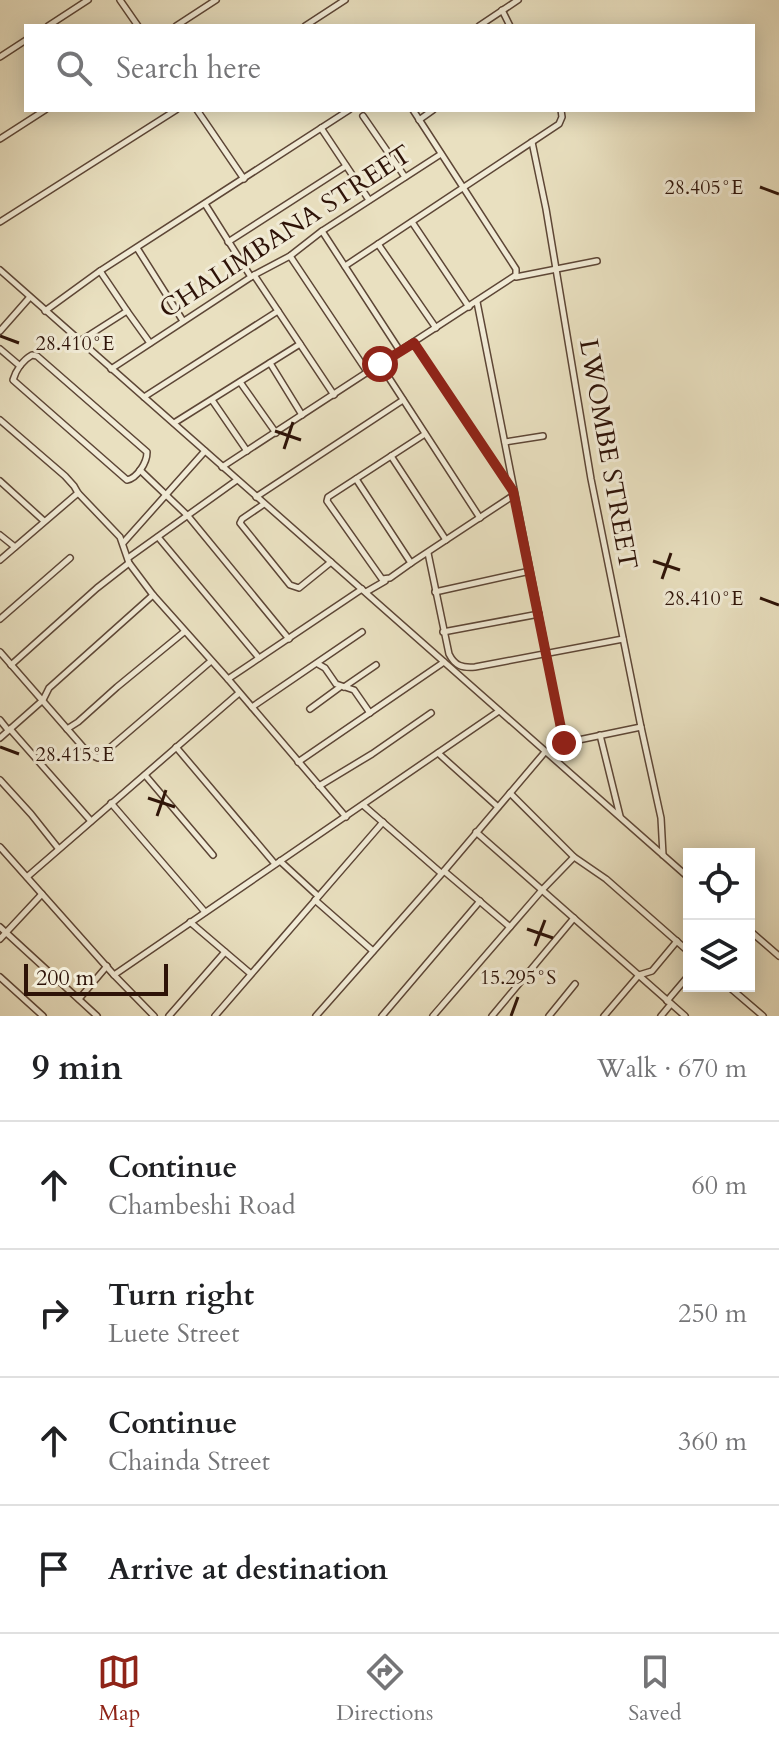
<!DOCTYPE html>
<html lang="en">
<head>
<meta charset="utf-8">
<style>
  body { margin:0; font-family:Cardo,serif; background:#f6f6f6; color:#202124 }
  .controls { position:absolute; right:24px; bottom:24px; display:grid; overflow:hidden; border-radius:0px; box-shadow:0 4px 20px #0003 }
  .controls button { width:72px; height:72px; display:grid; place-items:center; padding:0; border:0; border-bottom:2px solid #e0e0e0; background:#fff; color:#202124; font:40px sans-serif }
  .scale { position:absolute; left:24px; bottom:20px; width:144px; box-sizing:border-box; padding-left:8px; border:4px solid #2e1308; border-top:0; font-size:22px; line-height:28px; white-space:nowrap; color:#2e1308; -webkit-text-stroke:6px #f1ebd6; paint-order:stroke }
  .stop { position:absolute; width:24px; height:24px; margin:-18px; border:6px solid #8f2418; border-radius:50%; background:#fff }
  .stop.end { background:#8f2418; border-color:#fff; box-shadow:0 2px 8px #0008 }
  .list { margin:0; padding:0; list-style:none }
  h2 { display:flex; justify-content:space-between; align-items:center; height:104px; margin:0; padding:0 32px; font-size:34px }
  h2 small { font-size:26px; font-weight:400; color:#757577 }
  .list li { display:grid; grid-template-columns:52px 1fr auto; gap:24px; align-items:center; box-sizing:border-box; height:128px; padding:0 32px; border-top:2px solid #e0e0e0 }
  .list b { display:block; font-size:30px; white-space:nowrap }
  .list p { margin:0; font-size:26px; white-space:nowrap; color:#757577 }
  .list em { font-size:26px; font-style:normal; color:#757577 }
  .icon { flex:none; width:44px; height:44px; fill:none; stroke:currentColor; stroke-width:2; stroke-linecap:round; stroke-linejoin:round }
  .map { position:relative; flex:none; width:779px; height:1016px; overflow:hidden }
  .search { position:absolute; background:#fff; box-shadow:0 4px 20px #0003; left:24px; right:24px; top:24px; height:88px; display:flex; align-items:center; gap:20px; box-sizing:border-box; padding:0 28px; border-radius:0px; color:#757577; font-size:30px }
  .sheet { height:616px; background:#fff }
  nav { display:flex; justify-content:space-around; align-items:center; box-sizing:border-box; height:112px; border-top:2px solid #e0e0e0; background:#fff; font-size:22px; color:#757577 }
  nav a { display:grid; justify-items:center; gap:4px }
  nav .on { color:#8f2418 }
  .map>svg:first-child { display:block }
</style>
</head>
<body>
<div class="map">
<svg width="779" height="1016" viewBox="0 0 779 1016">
  <rect width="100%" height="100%" fill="#e9e0c0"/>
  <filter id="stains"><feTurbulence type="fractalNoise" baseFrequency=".0025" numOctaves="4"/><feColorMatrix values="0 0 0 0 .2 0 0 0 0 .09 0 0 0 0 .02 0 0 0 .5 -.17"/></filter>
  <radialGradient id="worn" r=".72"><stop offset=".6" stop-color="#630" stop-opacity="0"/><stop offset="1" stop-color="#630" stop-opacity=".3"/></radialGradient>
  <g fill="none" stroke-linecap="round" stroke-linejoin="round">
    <g stroke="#5d4636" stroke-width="8">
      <g id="minor">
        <path d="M 120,0 L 138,26"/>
        <path d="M 502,10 L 510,26"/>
        <path d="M 48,26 L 88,0"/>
        <path d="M 176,26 L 216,0"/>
        <path d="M 305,26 L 345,0"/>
        <path d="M 479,26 L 518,0"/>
        <path d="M 0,57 L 26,40"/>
        <path d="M 197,110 L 244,179"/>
        <path d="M 363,116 L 405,177"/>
        <path d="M 419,120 L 433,110"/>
        <path d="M 321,128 L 369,200"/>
        <path d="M 0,139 L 45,110"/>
        <path d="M 532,142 L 546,209 L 591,479 L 641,727 L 661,818 L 663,855"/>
        <path d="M 205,204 L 251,277"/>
        <path d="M 0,222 L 176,110"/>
        <path d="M 412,222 L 469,307"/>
        <path d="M 322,231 L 400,351"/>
        <path d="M 228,242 L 346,166"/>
        <path d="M 378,244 L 436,328"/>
        <path d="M 137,248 L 183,321"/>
        <path d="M 290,256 L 368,373"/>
        <path d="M 345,266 L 559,124 L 562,117 L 561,110"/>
        <path d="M 0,270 L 689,878"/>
        <path d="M 254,275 L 334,395"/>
        <path d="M 516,277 L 597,261"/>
        <path d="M 477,302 L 564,743"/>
        <path d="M 45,311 L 100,271 L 349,110"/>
        <path d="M 127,311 L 150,343"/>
        <path d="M 0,331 L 30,297"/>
        <path d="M 80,341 L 127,311 L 100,271"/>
        <path d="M 414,343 L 511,488"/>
        <path d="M 0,349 L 20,366"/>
        <path d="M 32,355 L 37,356 L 147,452 C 147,463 137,478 127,480 L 13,380 C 16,370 23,360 32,355 Z"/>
        <path d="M 270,363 L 302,415"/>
        <path d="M 380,364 L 480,518"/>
        <path d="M 111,369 L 254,275 L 290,256 L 322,231 L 441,154"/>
        <path d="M 240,382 L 276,433"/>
        <path d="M 144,397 L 278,311"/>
        <path d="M 212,400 L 247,451"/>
        <path d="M 0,420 L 65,476 L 74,486 L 78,493 L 120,537 L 129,563 L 153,595 L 228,679 L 346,817"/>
        <path d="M 174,423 L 300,344"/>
        <path d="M 425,434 L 328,497 L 327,501 L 382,579 L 390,578 L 411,563 L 514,495"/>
        <path d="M 505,442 L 543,436"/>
        <path d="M 391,456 L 446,540"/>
        <path d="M 222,467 L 516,275 L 516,269 L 413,110"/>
        <path d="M 140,470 L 188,516 L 289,639"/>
        <path d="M 356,479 L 411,563"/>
        <path d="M 0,481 L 44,521"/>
        <path d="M 256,497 L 403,400"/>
        <path d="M 264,504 L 242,519 L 240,523 L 290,585 L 299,588 L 331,562"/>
        <path d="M 0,535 L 15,547"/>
        <path d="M 158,537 L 259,658"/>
        <path d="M 123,543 L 205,451"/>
        <path d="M 428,553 L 449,654 C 455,666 462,668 475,667 L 623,639"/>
        <path d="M 128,558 L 237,480"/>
        <path d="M 0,560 L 78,493"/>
        <path d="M 366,592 L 385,581"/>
        <path d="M 435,592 L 530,571"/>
        <path d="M 0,619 L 70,558"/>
        <path d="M 443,632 L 539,614"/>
        <path d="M 0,652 L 89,754 L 98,758 L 211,661"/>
        <path d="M 318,664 L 325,668 L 336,684 L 354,690 L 370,713"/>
        <path d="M 11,665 L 97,588 L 129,563"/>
        <path d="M 228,679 L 362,589"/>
        <path d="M 344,687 L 376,665"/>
        <path d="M 252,707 L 362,632"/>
        <path d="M 310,709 L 340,687"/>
        <path d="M 0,720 L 8,730"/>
        <path d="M 10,729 L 91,821"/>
        <path d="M 67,729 L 78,722 L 117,687 L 184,632"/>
        <path d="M 600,735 L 620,816"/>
        <path d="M 0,738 L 43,700 L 49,688 L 153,595"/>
        <path d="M 176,747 L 275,864"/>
        <path d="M 438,753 L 498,807"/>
        <path d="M 298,762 L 444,662"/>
        <path d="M 145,775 L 213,855"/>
        <path d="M 0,780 L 31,814 L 58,848"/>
        <path d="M 319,786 L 372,754 L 431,713"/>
        <path d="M 510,793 L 574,857 L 606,879 L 689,952"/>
        <path d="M 111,803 L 205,912"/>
        <path d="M 363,805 L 441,873"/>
        <path d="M 476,832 L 685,1016"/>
        <path d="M 0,847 L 114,975 L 154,1016"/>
        <path d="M 280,861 L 318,896"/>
        <path d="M 444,871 L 510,927"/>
        <path d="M 27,877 L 239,693"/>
        <path d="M 315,900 L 373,951"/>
        <path d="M 190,922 L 251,974"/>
        <path d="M 0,927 L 97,1016"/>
        <path d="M 749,930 L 779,956"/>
        <path d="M 0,939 L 42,894"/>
        <path d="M 114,975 L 499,711"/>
        <path d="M 0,977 L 43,1016"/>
        <path d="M 728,986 L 763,1016"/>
        <path d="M 79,999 L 107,966"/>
        <path d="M 667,1001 L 689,975"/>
        <path d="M 169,1016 L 225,952"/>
        <path d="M 215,1016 L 383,822"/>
        <path d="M 316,1016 L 444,871 L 545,752 L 564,743 L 641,727"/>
        <path d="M 382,1016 L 480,901"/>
        <path d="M 433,1016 L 542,890 L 574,857"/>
        <path d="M 492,1016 L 574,918"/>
        <path d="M 549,1016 L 575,984"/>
        <path d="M 604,1016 L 639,975 L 652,971 L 677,941"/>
        <path d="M 661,1016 L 671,1004"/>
      </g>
    </g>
    <use href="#minor" stroke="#f1ebd6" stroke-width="5"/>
  </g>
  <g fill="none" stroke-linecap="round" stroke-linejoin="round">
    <path stroke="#8f2418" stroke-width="10" d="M 380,364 L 414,343 L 513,491 L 564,743"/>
  </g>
  <path fill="none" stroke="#2e1308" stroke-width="3" d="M 760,187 L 779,194M 0,336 L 19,343M 275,431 L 301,440M 284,449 L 293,422M 653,561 L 680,570M 662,579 L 671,553M 760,598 L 779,605M 0,747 L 19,754M 148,798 L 175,807M 157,816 L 166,790M 527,929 L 553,938M 535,946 L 545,920M 511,1016 L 518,997"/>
  <g text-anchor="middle" stroke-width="6" stroke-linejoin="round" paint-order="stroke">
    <g font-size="26" fill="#2e1308" stroke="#f1ebd6">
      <text transform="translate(285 231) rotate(-33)" y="9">CHALIMBANA STREET</text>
      <text transform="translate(609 454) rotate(80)" y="9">LWOMBE STREET</text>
    </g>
  </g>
  <g font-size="20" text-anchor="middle" fill="#2e1308" stroke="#f1ebd6" stroke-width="6" stroke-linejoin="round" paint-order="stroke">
    <text x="704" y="194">28.405°E</text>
    <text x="75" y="350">28.410°E</text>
    <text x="704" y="605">28.410°E</text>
    <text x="75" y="761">28.415°E</text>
    <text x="518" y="984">15.295°S</text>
  </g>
  <rect width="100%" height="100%" filter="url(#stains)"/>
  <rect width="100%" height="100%" fill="url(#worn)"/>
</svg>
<div class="controls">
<button><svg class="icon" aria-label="locate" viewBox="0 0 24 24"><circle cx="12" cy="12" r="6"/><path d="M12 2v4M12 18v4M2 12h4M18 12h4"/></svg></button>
<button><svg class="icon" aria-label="layers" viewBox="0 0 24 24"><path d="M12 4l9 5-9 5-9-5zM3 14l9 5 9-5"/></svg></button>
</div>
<div class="scale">200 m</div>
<div class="stop" style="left:380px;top:364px"></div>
<div class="stop end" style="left:564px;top:743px"></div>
<div class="search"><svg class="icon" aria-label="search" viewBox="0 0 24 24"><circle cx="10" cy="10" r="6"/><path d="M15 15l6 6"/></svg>Search here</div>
</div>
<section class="sheet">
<h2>9 min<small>Walk · 670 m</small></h2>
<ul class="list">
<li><svg class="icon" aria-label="ahead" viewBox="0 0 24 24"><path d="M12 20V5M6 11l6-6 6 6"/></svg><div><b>Continue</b><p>Chambeshi Road</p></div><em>60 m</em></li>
<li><svg class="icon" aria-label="right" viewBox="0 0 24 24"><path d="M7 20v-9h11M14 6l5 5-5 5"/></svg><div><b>Turn right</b><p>Luete Street</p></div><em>250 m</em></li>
<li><svg class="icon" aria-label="ahead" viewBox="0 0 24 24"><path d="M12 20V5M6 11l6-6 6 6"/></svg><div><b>Continue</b><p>Chainda Street</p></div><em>360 m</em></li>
<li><svg class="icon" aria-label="arrive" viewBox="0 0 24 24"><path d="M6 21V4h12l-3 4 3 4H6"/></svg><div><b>Arrive at destination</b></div></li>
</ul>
</section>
<nav>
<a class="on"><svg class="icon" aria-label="map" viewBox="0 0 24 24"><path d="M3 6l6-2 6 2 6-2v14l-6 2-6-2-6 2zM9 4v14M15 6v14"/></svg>Map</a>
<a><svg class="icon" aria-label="directions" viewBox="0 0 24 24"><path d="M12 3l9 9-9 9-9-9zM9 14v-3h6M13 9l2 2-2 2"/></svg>Directions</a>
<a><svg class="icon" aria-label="saved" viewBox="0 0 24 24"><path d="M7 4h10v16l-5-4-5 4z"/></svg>Saved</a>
</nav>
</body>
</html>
